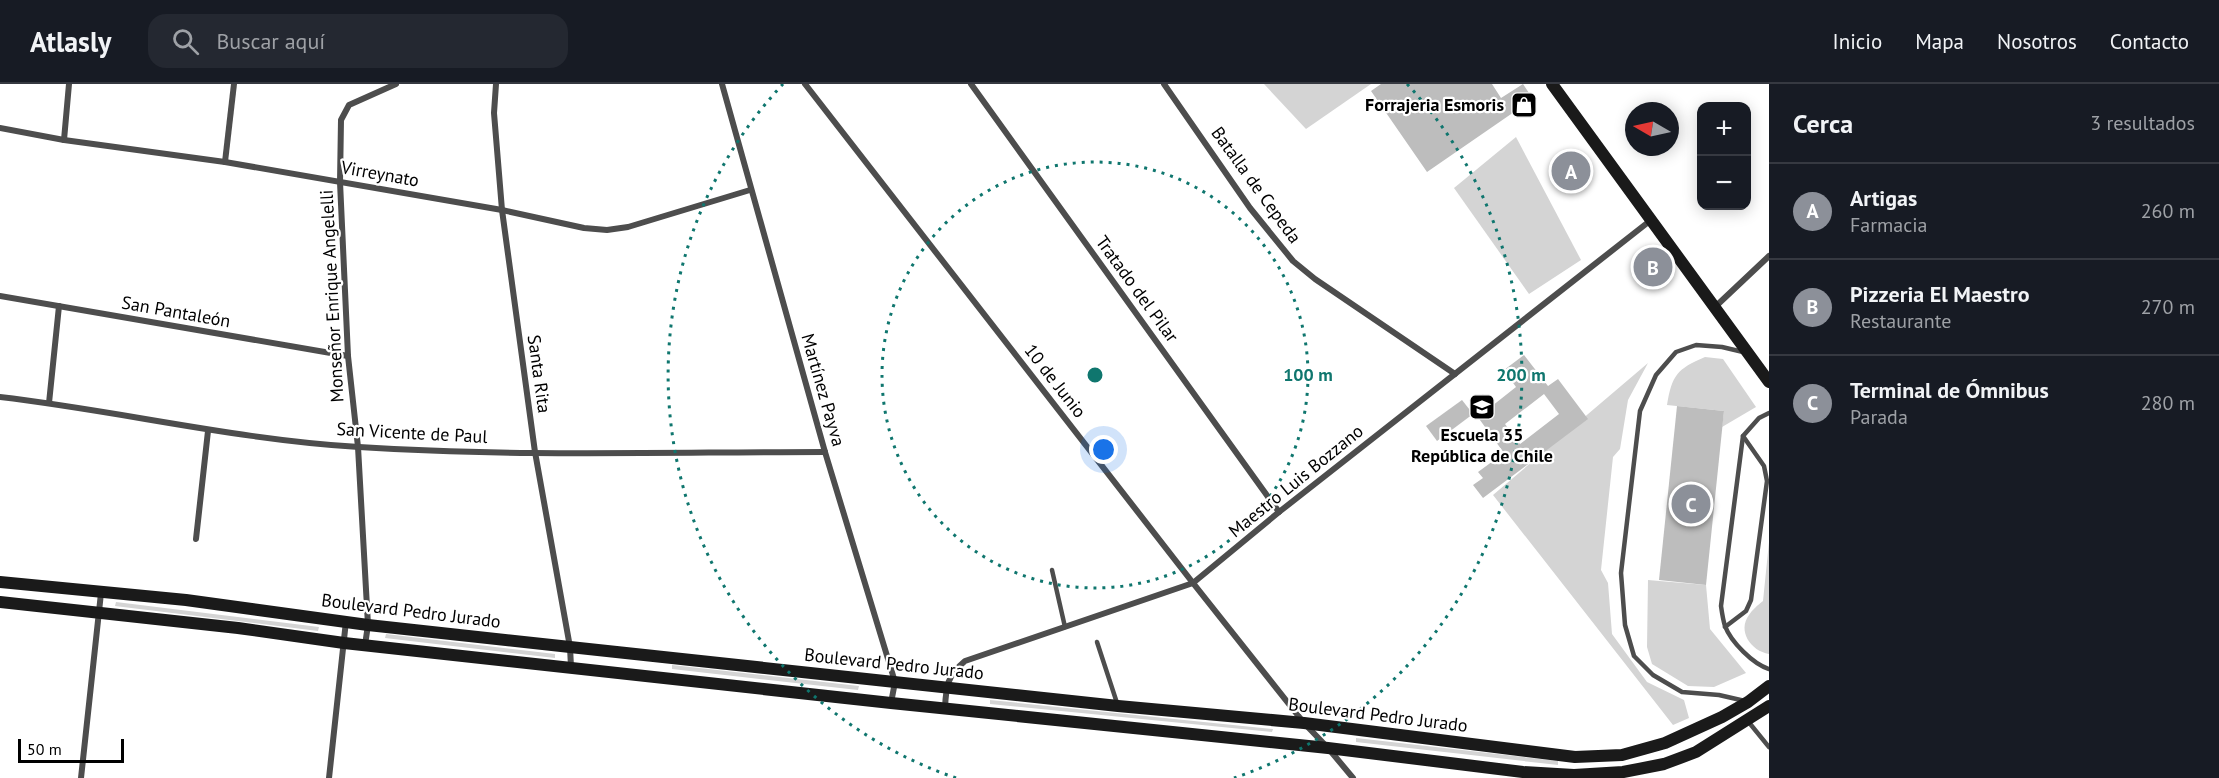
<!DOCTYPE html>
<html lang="es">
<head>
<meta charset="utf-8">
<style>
  body { margin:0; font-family:"PT Sans",sans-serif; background:#242831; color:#f1f3f6 }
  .controls { position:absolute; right:18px; top:18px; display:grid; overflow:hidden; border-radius:12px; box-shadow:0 3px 15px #0003 }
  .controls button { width:54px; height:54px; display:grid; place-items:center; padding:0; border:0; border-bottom:2px solid #363941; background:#171b24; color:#f1f3f6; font:30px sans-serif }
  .compass { position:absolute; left:1625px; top:18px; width:54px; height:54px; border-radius:50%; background:#171b24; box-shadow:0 3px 15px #0003; rotate:279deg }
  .scale { position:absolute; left:18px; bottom:15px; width:106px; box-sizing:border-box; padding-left:6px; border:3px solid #000; border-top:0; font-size:16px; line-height:21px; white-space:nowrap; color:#000; -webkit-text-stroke:4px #fff; paint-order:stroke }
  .you { position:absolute; left:1104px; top:366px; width:21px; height:21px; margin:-15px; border:4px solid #fff; border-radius:50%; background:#1a73e8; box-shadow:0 0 0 9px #1a73e833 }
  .badge { display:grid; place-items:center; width:39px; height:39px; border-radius:50%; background:#8c9099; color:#fff; font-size:20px; font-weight:700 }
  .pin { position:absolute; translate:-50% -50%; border:3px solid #fff; box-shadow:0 2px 6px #0006 }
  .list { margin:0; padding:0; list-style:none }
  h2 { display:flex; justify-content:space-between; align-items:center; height:78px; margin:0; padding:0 24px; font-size:26px }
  h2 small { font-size:20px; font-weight:400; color:#9ea1a6 }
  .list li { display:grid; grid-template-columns:39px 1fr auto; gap:18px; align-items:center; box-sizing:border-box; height:96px; padding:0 24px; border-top:2px solid #363941 }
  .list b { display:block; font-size:22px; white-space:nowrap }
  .list p { margin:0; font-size:20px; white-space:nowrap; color:#9ea1a6 }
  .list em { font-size:20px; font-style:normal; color:#9ea1a6 }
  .icon { flex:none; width:33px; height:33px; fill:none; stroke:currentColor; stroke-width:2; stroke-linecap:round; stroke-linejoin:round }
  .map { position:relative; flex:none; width:1769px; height:694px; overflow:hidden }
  header { display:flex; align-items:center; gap:36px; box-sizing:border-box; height:84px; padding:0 30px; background:#171b24; border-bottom:2px solid #363941 }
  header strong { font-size:28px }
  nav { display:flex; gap:33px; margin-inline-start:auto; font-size:21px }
  .search { width:420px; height:54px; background:#242831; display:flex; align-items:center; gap:15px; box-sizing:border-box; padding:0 21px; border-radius:18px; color:#9ea1a6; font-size:22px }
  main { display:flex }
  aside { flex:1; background:#171b24 }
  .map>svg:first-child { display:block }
</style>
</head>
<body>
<header>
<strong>Atlasly</strong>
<div class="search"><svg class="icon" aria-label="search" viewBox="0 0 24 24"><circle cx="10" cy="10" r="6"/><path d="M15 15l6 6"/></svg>Buscar aquí</div>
<nav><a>Inicio</a><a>Mapa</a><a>Nosotros</a><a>Contacto</a></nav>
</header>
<main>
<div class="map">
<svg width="1769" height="694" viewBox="0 0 1769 694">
  <rect width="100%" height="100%" fill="#fff"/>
  <g fill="#d4d4d4">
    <path d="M 1264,0 L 1371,0 L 1306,45 Z"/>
    <path d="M 1516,53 L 1581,176 L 1529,210 L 1454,104 Z"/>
    <path d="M 1705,273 L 1723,275 L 1756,323 L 1722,343 L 1724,327 L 1667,321 C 1672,291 1677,285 1705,273 Z"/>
    <path d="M 1648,279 L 1628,316 L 1620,365 L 1613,373 L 1601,486 L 1608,499 L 1612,550 L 1647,598 L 1684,616 L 1689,634 L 1673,641 L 1493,411 Z"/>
    <path d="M 1769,458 L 1769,570 C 1751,567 1737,547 1749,531 C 1752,526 1758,521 1763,517 Z"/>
    <path d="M 1648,496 L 1706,501 L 1710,545 L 1746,589 L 1714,603 L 1688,602 L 1652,580 L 1647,563 Z"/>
    <path d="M 116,518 L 319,543 L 318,547 L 115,522 Z"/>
    <path d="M 386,550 L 555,570 L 555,574 L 385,554 Z"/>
    <path d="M 672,581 L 859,602 L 858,606 L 672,585 Z"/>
    <path d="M 990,616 L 1273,645 L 1272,648 L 990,620 Z"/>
    <path d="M 1356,654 L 1558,677 L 1558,681 L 1356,658 Z"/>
  </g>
  <g fill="#bdbdbd" fill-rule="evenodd">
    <path d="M 1381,0 L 1492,0 L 1501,14 L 1523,0 L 1533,15 L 1427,88 L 1371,7 Z"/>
    <path d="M 1524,271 L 1548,302 L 1558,295 L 1588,335 L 1483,414 L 1473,401 L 1483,394 L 1478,388 L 1504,369 L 1469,321 L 1483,310 L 1492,322 L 1516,303 L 1504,286 ZM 1544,310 L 1559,330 L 1520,360 L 1505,340 Z"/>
    <path d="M 1462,316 L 1473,330 L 1437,357 L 1426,342 Z"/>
    <path d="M 1677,322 L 1724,327 L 1706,501 L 1659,496 Z"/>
  </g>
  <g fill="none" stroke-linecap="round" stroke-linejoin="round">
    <g stroke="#4d4d4d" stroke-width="4.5">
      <path d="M 1743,268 L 1722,263 L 1696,261 L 1676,268 L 1656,291 L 1640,327 L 1621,489 L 1625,541 L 1634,572 L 1653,591 L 1682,608 L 1719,611 L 1745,617"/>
      <path d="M 1769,329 L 1759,334 L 1743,352 L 1721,522 C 1722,529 1723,536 1725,542 C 1731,558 1753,580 1769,585"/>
      <path d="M 1052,486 L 1065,543"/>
      <path d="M 1725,543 L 1746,527 L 1751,516 L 1767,397 L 1764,382 L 1743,352"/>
      <path d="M 1097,558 L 1117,619"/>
      <path d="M 1747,636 L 1769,663"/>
    </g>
    <g stroke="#4d4d4d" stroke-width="6">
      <path d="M 496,0 L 494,29 L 502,126 L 535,368 L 570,563 L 571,583"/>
      <path d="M 722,0 L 825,368 L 895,598 L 891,619"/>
      <path d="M 805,0 L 1193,499 L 1304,639 L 1328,664 L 1353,694"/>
      <path d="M 971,0 L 1279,428"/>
      <path d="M 1164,0 L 1250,124 L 1293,177 L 1315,195 L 1455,290"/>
      <path d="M 0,44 L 64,56 L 225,78 L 502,126 L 584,144 L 607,146 L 628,143 L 750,106"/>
      <path d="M 64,56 L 69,0"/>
      <path d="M 225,78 L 234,0"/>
      <path d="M 0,212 L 348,272"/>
      <path d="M 1715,223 L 1769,172"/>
      <path d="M 0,313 C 120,327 238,356 359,363 C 514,373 670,368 825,368"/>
      <path d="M 49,319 L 59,222"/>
      <path d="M 196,455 L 208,347"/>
      <path d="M 365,561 L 368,541 L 358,363 L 348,272 L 340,98 L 341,36 L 349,21 L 396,0"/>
      <path d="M 945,624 C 946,602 947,592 965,577 L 1193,499 L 1279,428 L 1651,136"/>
      <path d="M 81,694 L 101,509"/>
      <path d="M 329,694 L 346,537"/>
    </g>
    <g stroke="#1a1a1a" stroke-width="12">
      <path d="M 1552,0 L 1769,298"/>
      <path d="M 0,498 L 186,516 L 368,541 L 570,563 L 1118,622 L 1304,639 L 1575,673 L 1622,671 L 1665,659 L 1722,633 L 1748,618 L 1769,602"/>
      <path d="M 0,518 L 238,544 L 344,559 L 891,619 L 1328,664 L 1523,688 L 1574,691 L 1623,688 L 1664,680 L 1696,668 L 1769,622"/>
    </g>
  </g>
  <g fill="none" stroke="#0f766e" stroke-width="3" stroke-dasharray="3 6">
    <circle cx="1095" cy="291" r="213"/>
    <path d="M956 694A426 426 0 0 1 783 0M1407 0A426 426 0 0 1 1234 694"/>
  </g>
  <defs>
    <g id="shop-square" transform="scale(1.35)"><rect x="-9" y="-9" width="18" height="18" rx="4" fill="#000" stroke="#fff"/><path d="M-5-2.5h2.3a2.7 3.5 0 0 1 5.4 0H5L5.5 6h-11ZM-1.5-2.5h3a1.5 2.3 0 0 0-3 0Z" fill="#fff"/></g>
    <g id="school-square" transform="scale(1.35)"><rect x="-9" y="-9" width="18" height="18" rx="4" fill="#000" stroke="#fff"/><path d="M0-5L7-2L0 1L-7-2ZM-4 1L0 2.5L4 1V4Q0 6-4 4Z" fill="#fff"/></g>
  </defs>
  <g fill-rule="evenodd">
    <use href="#shop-square" x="1524" y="21"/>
    <use href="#school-square" x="1482" y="323"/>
  </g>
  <g text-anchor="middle" stroke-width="4.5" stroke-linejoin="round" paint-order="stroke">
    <g font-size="18" font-weight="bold" fill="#000" stroke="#fff" text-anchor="end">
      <text x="1504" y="27">Forrajeria Esmoris</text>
      <text x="1482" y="357" text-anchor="middle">Escuela 35<tspan x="1482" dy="21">República de Chile</tspan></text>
    </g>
    <g font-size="18" fill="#000" stroke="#fff">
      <text transform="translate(380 90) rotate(10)" y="6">Virreynato</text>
      <text transform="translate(1256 101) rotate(54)" y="6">Batalla de Cepeda</text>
      <text transform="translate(1137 205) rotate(54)" y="6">Tratado del Pilar</text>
      <text transform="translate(332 212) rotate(-93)" y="6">Monseñor Enrique Angelelli</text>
      <text transform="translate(176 228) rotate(10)" y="6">San Pantaleón</text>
      <text transform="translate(539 290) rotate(82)" y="6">Santa Rita</text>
      <text transform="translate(1055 297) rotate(52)" y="6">10 de Junio</text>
      <text transform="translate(823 306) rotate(74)" y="6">Martínez Payva</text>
      <text transform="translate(412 349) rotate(3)" y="6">San Vicente de Paul</text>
      <text transform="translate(1296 397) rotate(-39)" y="6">Maestro Luis Bozzano</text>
      <text transform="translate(411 527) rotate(7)" y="6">Boulevard Pedro Jurado</text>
      <text transform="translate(894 580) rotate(6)" y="6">Boulevard Pedro Jurado</text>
      <text transform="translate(1378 631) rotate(7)" y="6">Boulevard Pedro Jurado</text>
    </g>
  </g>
  <circle cx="1095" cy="291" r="9" fill="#0f766e" stroke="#fff" stroke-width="3"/>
  <g font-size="18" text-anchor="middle" font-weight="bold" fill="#0f766e" stroke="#fff" stroke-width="4.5" stroke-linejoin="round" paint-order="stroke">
    <text x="1308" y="297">100 m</text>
    <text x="1521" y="297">200 m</text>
  </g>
</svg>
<div class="controls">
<button>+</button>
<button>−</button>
</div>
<svg class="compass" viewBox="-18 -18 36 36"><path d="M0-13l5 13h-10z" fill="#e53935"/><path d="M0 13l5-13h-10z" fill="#9ea1a6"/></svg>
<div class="scale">50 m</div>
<div class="you"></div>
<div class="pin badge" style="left:1571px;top:87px">A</div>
<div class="pin badge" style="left:1653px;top:183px">B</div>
<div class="pin badge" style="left:1691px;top:420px">C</div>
</div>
<aside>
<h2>Cerca<small>3 resultados</small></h2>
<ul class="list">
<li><span class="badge">A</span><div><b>Artigas</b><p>Farmacia</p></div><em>260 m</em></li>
<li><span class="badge">B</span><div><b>Pizzeria El Maestro</b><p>Restaurante</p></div><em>270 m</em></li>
<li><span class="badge">C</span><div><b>Terminal de Ómnibus</b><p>Parada</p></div><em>280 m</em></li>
</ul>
</aside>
</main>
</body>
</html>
